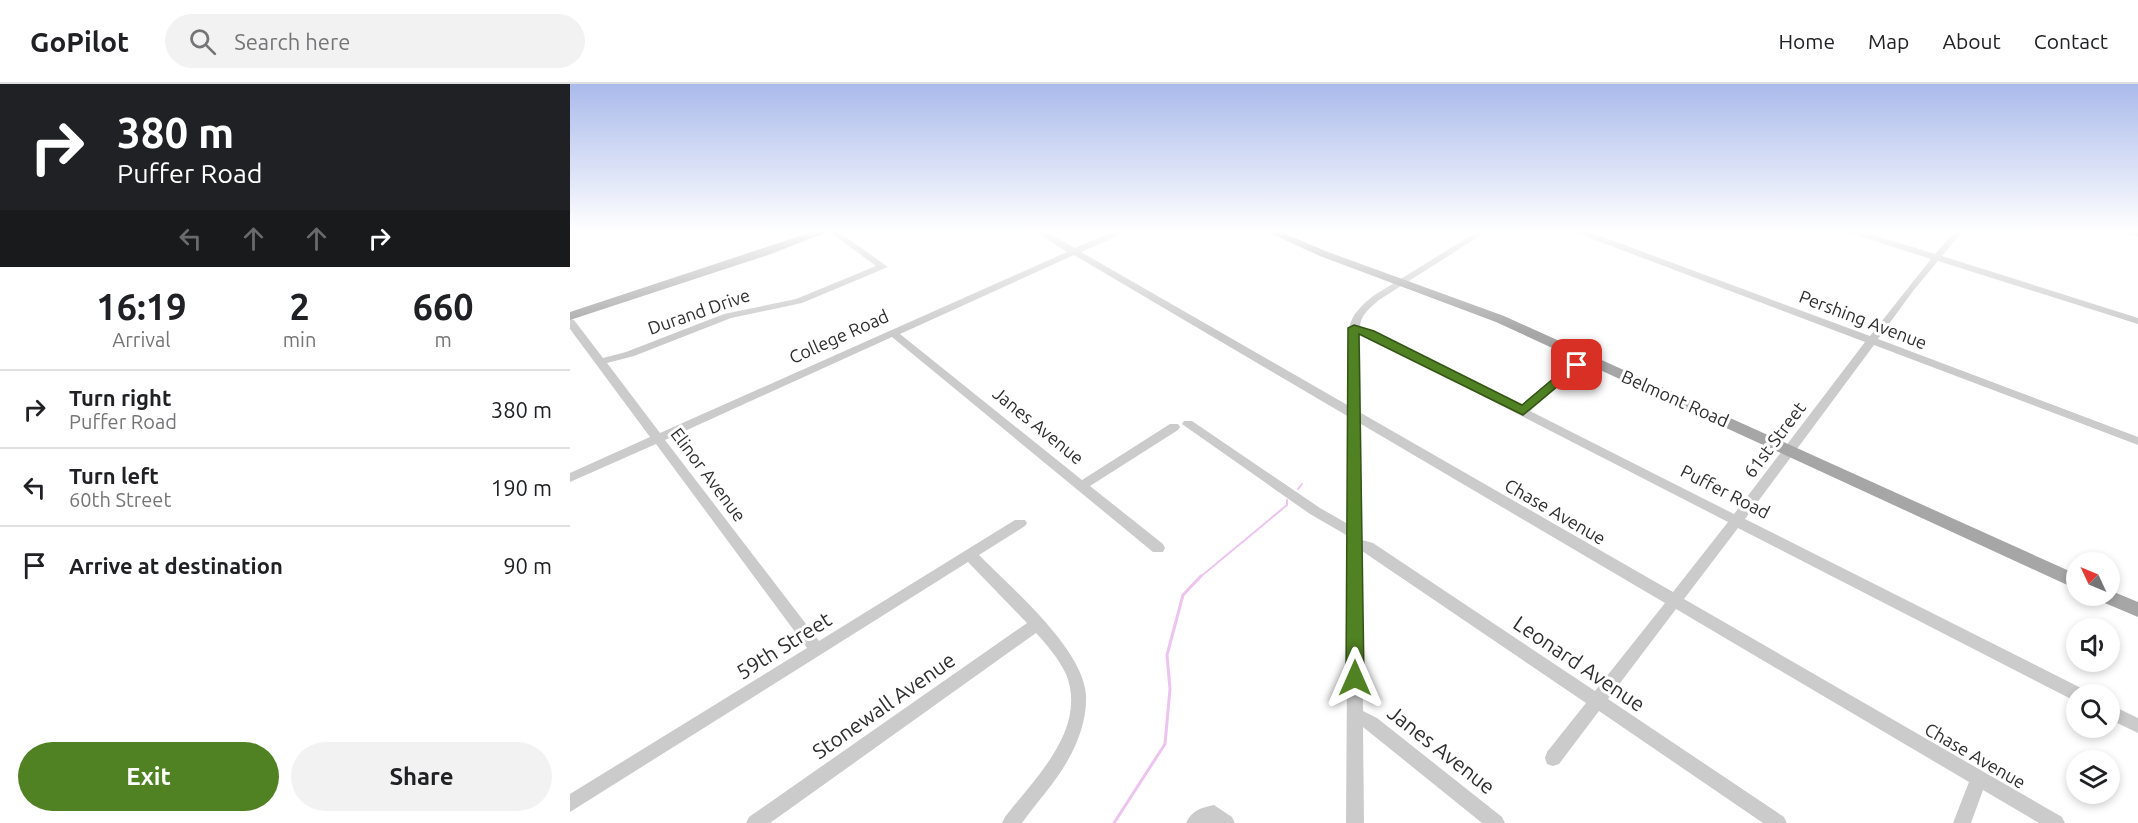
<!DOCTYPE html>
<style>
body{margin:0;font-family:Ubuntu,sans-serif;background:#f2f2f2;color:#202124;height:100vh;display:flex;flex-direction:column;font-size:22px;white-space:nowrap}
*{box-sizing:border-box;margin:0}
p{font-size:20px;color:#757577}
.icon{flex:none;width:33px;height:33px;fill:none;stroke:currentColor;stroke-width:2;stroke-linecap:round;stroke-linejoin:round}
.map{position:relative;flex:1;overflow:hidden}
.details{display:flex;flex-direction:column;background:#fff;width:570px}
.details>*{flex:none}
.banner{background:#202124;color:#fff;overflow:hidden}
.needle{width:39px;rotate:314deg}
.tools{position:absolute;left:1496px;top:468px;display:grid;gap:12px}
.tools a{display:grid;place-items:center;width:54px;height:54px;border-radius:50%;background:#fff;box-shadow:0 3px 9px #0003;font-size:30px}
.pin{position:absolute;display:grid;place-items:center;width:51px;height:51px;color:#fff;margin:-26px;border-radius:12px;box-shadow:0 3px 9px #0006}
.me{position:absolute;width:66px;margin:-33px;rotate:0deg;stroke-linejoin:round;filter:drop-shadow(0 0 4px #0008)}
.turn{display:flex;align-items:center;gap:21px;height:126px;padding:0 18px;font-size:27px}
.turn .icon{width:78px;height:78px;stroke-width:2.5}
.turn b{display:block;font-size:42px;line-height:51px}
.lanes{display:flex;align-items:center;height:57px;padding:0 18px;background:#0003;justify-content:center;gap:30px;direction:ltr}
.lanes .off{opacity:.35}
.eta{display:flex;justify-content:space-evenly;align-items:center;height:102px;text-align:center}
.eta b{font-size:36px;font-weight:700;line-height:42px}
.action{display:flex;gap:12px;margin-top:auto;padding:12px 18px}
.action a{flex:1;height:69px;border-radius:36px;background:#508122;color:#fff;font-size:24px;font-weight:700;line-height:69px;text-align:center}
.action a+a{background:#f2f2f2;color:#202124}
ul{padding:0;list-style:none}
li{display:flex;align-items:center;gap:18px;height:78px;padding:0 18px;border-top:2px solid #e0e0e0}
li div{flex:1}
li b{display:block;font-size:22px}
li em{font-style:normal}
header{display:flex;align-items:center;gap:36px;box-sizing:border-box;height:84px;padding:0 30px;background:#fff;border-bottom:2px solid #e0e0e0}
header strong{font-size:28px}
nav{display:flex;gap:33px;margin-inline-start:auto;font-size:21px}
.search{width:420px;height:54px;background:#f2f2f2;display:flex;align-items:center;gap:15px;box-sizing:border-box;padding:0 21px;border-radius:33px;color:#757577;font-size:22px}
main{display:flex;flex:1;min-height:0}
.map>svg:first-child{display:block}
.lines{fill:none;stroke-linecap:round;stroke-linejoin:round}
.stream-far1{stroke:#edc4ef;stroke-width:2}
.stream{stroke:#edc4ef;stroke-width:3}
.minor{fill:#cbcbcb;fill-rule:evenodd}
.major{fill:#a6a6a6;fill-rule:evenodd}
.route{fill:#508122;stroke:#345416;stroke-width:1.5}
.labels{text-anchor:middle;stroke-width:6;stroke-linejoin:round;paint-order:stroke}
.street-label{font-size:18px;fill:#2e2e2e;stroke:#fff}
.near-street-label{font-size:21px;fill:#2e2e2e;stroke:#fff}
</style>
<header>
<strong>GoPilot</strong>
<div class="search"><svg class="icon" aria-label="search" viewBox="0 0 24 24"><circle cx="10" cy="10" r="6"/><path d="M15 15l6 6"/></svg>Search here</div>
<nav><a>Home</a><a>Map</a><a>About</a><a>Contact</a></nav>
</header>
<main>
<section class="details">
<div class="banner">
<div class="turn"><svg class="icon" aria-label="right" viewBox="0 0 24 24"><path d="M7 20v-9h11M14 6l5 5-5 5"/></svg><div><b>380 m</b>Puffer Road</div></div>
<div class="lanes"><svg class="icon off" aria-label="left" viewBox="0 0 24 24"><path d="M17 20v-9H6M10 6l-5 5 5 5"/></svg><svg class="icon off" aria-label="ahead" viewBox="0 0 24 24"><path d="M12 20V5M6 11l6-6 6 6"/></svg><svg class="icon off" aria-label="ahead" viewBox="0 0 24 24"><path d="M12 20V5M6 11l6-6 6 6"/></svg><svg class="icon" aria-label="right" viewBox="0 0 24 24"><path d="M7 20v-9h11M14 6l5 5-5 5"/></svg></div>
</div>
<div class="eta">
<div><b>16:19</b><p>Arrival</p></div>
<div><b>2</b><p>min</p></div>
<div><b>660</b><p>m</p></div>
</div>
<ul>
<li><svg class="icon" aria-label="right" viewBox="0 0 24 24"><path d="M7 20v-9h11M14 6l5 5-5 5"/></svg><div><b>Turn right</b><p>Puffer Road</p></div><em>380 m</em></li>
<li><svg class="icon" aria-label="left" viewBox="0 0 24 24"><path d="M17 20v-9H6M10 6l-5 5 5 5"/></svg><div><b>Turn left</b><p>60th Street</p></div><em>190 m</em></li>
<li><svg class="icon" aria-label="arrive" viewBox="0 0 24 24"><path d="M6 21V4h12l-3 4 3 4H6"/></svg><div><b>Arrive at destination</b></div><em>90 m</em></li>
</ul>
<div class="action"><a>Exit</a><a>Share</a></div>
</section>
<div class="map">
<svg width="1568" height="739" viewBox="0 0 1568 739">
<rect width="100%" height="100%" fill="#fff"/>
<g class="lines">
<path class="stream-far1" d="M728,405L732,400
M629,494L717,421V416"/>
<path class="stream" d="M544,739L595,660L600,605L597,571L613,511L631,492"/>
<path class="minor" d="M257,146H266L318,183L232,219L161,234L64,272L37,279L90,349L497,168L463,146H473L505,164L547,146H557L556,148L511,168L779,322V244C782,230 792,221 803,212L910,146H919L809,216C801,223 790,231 790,243L951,322L1011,272H1019L1020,274L1019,276L960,327L1164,430L1295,258L1004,148L1003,146H1014L1300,252L1361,175L1276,148L1275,146H1287L1365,170L1386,146H1394L1372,172L1568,234V240L1368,177L1343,207L1308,255L1568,353V361L1304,261L1175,435L1513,605L1515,610H1506V617L1501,615L1168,444L1114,515L1492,733L1495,739H1469L1413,706L1401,739H1383L1399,698L1106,525L1038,615L1214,733L1217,739H1193L1029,627L989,680L983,682L977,680L975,674L977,668L1016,619L792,467L793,627L807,634L932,733L935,739H912L793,643L794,739H776L778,452L740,430L612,340L614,337H622L750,424L778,440L779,333L504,171L330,250L512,396L600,340H608L610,343L608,346L520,402L593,460L595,464L593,468H583L322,253L95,356L249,557L445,436H455L457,439L455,442L409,471C441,504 513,564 516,611C517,634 509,656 498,676C485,699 467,718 452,739H432L435,733C465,694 518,645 496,590C489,575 477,561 466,549L200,739H176L179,733L457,539L398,478L0,728V710L237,564L86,360L0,398V389L80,353L0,245V235L4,236L33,274L56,268L154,230L226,215L306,182ZM790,250L796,252L1158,438L1103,508L791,329ZM791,340L1095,519L1025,607L803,459L792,456Z
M1549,146L1568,147V153L1550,148Z
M1539,620L1568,634V649L1539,635Z
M644,721L662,733L665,739H616C622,726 631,724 644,721Z"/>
<path class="major" d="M248,146H262L201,170L0,236V228Z
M693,146H706L758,168L934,232L1506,490V505L926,238L750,172Z
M1539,506L1568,518V533L1530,517L1527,512H1539Z"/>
</g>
<linearGradient id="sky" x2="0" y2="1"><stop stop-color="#aabaeb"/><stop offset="0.59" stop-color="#fff"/><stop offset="1" stop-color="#fff" stop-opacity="0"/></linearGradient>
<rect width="1568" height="249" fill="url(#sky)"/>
<path class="route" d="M784,241L804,247L952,321L1003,278L1013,281L953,331L789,250L794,594L791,600L785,602L779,600L776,594L778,244Z"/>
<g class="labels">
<g class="street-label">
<text transform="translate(129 228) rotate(-19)" y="6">Durand Drive</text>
<text transform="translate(1293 236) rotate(21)" y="6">Pershing Avenue</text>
<text transform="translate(269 253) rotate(-24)" y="6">College Road</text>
<text transform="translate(1105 315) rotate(24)" y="6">Belmont Road</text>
<text transform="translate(468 342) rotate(39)" y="6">Janes Avenue</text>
<text transform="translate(1205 356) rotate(-53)" y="6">61st Street</text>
<text transform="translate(138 391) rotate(53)" y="6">Elinor Avenue</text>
<text transform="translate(1155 408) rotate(27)" y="6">Puffer Road</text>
<text transform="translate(985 428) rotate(30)" y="6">Chase Avenue</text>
<text transform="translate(1405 672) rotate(30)" y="6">Chase Avenue</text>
</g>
<g class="near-street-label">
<text transform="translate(214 562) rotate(-32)" y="7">59th Street</text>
<text transform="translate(1009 580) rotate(34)" y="7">Leonard Avenue</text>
<text transform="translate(314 622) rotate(-35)" y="7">Stonewall Avenue</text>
<text transform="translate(871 666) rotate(38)" y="7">Janes Avenue</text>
</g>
</g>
</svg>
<div class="tools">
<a><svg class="needle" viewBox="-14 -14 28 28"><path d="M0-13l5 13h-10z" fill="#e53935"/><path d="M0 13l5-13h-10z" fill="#757577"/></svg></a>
<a><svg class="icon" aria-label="sound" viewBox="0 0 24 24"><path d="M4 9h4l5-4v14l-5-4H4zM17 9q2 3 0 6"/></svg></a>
<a><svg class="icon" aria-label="search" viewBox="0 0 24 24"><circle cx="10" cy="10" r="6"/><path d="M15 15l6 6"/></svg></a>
<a><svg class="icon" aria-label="layers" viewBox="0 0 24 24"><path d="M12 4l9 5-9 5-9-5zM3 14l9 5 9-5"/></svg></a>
</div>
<div class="pin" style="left:1007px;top:281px;background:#d93025"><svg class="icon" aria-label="arrive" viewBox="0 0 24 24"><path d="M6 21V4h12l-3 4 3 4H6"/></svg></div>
<svg class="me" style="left:785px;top:594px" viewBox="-20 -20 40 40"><path d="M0-17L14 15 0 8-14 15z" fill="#508122" stroke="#fff" stroke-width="4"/></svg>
</div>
</main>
